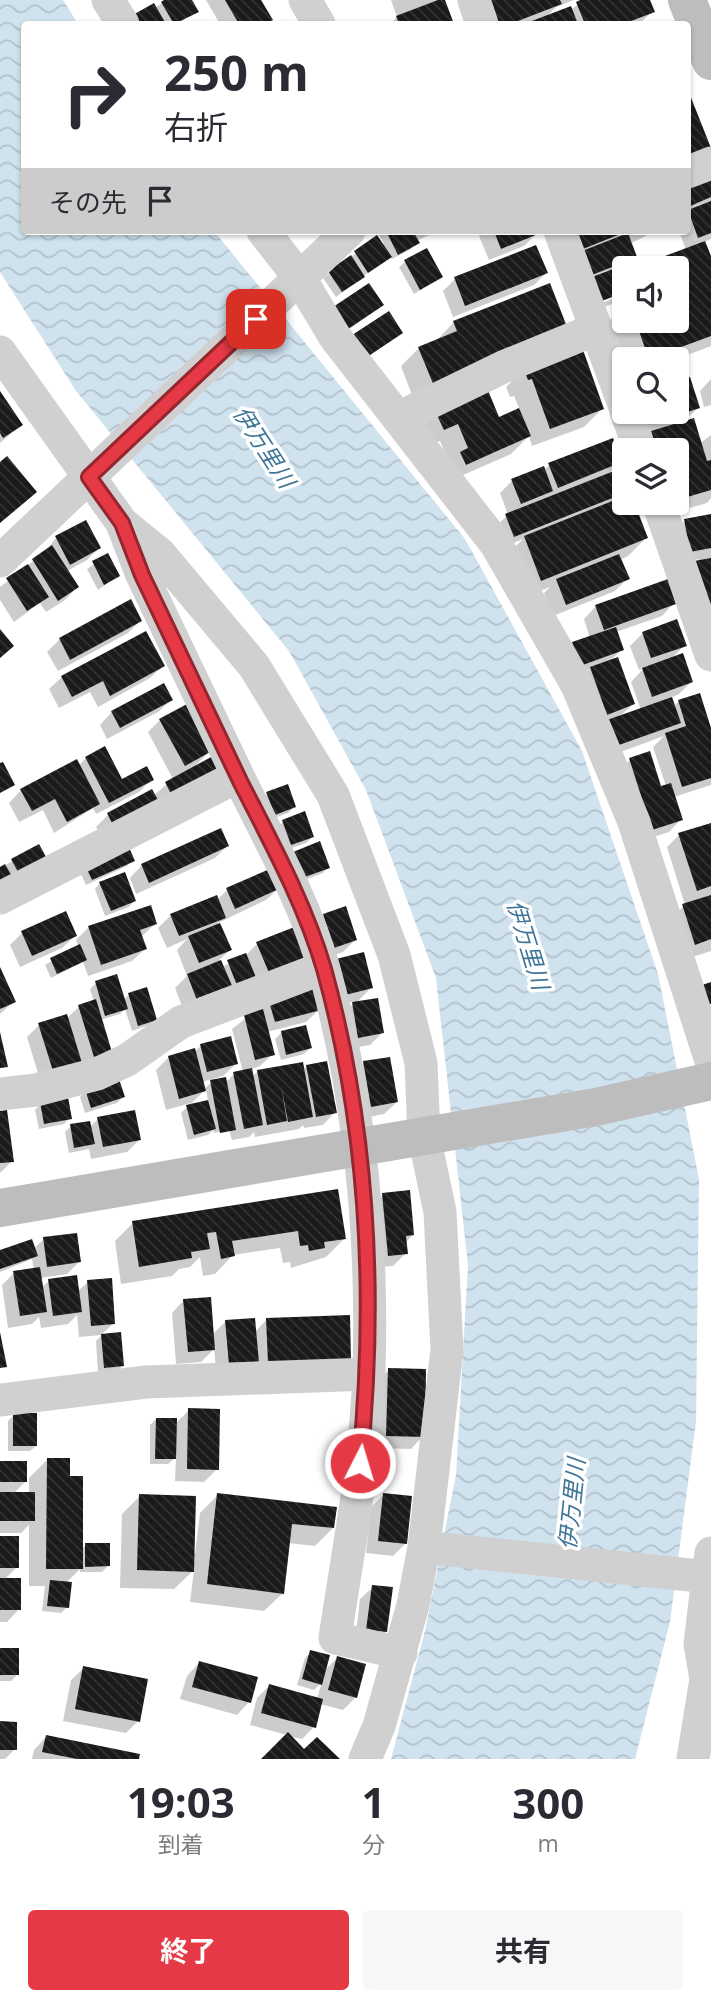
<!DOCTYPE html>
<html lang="ja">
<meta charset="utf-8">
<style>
body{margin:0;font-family:"Open Sans","Noto Sans JP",sans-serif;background:#f7f7f7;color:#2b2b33;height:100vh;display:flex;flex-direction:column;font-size:26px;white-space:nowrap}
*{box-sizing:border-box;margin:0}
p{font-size:23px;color:#7c7c81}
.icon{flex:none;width:38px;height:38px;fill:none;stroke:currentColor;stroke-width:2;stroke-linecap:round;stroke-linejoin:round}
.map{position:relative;height:1759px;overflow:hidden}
.side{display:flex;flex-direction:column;background:#fff;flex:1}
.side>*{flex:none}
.banner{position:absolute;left:21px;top:21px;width:670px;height:214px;border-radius:7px;box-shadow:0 2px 5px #0004;background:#fff;color:#2b2b33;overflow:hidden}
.tools{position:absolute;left:612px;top:256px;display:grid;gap:14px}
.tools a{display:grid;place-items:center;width:77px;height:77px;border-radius:7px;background:#fff;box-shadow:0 2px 5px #0004;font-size:35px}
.pin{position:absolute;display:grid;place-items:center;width:60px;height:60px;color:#fff;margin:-30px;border-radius:14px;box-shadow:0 4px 10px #0006}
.me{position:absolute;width:77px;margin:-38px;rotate:5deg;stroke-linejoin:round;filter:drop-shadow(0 0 5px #0008)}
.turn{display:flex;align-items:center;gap:24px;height:147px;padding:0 28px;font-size:32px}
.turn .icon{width:91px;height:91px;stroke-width:2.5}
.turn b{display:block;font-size:49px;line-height:60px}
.then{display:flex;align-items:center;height:66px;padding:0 28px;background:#0003;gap:14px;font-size:26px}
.eta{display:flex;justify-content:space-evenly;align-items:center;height:119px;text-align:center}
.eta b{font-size:42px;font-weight:700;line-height:49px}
.button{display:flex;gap:14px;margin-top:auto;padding:14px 28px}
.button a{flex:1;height:80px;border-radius:7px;background:#e63946;color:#fff;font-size:28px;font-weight:700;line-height:80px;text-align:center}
.button a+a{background:#f7f7f7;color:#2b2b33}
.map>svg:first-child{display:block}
.water{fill:url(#water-waves)}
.shadow{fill:#0003;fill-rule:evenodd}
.building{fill:url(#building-back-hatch)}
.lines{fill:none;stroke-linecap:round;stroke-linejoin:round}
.street{stroke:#d0d0d0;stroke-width:33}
.secondary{stroke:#bdbdbd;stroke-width:38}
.route-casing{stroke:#96252e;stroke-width:18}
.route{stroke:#e63946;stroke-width:12}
.labels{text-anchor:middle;stroke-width:7;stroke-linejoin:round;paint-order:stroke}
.water-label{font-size:23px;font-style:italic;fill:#3f7597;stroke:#fff}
</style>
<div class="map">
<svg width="711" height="1759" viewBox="0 0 711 1759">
<defs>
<pattern id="water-waves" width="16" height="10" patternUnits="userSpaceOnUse" patternTransform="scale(1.75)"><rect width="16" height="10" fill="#cfe2ee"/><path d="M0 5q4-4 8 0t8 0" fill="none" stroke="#b2c2cd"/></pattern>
<pattern id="building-back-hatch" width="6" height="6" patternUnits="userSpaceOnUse" patternTransform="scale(1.75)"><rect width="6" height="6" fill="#1a1a1a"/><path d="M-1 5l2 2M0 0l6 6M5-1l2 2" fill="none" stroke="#333"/></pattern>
</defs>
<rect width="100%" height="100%" fill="#fff"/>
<path class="water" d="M0,0H63L78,24H24V231H214L465,539L582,751L658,974L699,1179L696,1421L670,1622L635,1759H391L425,1631L456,1475L468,1265L436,978L366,790L289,651L76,391L0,272Z"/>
<path class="shadow" d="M168,0H190L196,11L178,24H127Z
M206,0H259L271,20L266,24H220Z
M391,0H438L435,3L443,0L452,24H390L397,17Z
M484,0H574L556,7L545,18L570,10L585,0H648L653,11L639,24H479Z
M711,176V239L704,242L711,261V346L677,359H625L610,320L625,306V320H677V268H651L658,261L686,250L679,231H688V185Z
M382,231H439L416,241L411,249L392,259L390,256L336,297L323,278L376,238L382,245L384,244L379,235Z
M485,231H535L536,234L524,246L489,260L479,236Z
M574,231H655L630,244L635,257L593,303L594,306L625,294V299L589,313Z
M405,262L441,277L414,294L399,267Z
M546,273L534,285L453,317L443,291L455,279Z
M382,305L332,342L319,323Z
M454,322L549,350L415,403L401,366L419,348L436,341Z
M401,332L351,370L338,351Z
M524,369L602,409L584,427L532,446L529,436L511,454L447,482L450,465L440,441L425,447L418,430L436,412L498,419L520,410L514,396L510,397L506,387Z
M711,379V405L704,407L700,391Z
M0,394L21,425L0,443Z
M698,408L682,423L700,443L711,435V498L707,503L654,518L649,502H677V450H635L654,430L634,437L626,411Z
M620,462L607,475L618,471L625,490L615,502H625L646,538L628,556L620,560L627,579L615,591L553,616L544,593L550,587L523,598L507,555L523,539L501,548L494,528L508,515L500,493L512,481L544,471L549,465Z
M711,516V629L683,575L699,559L678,563L672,533L685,521Z
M56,538L99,548L87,560L67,571L77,587L65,600L46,612L40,603L14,622L0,600V587L45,552Z
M107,555L118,576L98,590L87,569Z
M674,603L662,616L616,632L622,649L610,661L633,704L619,717L641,710L631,682L645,667L639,670L630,646L643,633L685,645L670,660L691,682L679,694L670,698L673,707L678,702L699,695L711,734V785L674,797L681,819L669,832L640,841L617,772L630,760L660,788L666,786L653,747L664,736L604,758L578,681L590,669L567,677L560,656L573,644L590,638L584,619L596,606Z
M140,621L128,633L58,671L47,652L60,639Z
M163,666L150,678L98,707L90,692L59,708L49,689L62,677Z
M171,700L158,712L107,739L100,725L112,712Z
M160,720L210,751L193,768L221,776L104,842L96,827L108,815L154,795L173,779L148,732Z
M86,758L122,782L152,779L139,792L96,814L93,808L54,833L43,810L19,822L9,803L21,790L78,766Z
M267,794L294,807L288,813L269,820L261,800Z
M283,822L312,837L306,843L286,850L277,827Z
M711,825V951L677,962L665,924L685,905L667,847L679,835Z
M227,846L215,858L136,894L130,878L142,865Z
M288,859L328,867L323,873L296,883Z
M133,860L127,866L86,885L80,872Z
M12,861L49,866L0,889V869Z
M271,870L279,888L266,900L218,923L230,950L219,960L222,967L247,954L257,944L308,958L185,1014L175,988L187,976L177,950L187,939L167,948L158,928L171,915L217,900L227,890Z
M100,883L134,901L129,907L105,916L95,889Z
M150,907L155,924L141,937L145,949L132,961L88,976L83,962L51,978L45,965L78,946L76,940L88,928Z
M324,915L355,940L343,952L322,959L311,928Z
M22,933L75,936L62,948L20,967L10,945Z
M0,971L14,1001L0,1014Z
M321,974L371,988L355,1004L382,1033L370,1045L346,1049L340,1016L356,1001L329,1007Z
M96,983L123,1000L129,995L155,1019L149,1025L132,1031L125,1009L120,1014L100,1020L110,1051L41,1083L27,1037L39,1025L66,1019L79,1007L94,1002L90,989Z
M269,1000L319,1010L306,1022L267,1032L273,1054L260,1066L251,1069L252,1077L258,1071L303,1070L307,1066L335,1112L323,1125L304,1128L303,1125L299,1129L255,1137L254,1132L249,1137L232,1140L230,1133L215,1138L230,1133V1129L214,1133L213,1130L208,1135L188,1140L181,1113L191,1103L166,1110L156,1070L169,1057L194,1052L201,1046L236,1064L223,1076L202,1082L204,1089L214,1080L225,1083L234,1074L243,1072L232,1029ZM206,1089L208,1101L188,1107Z
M281,1033L310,1048L304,1054L281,1060L275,1039Z
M363,1063L397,1102L384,1114L359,1119L351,1075Z
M86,1091L123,1097L117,1103L85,1113L80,1097Z
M41,1104L70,1118L64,1124L39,1129L35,1110Z
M0,1112L12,1161L0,1173Z
M98,1119L139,1140L127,1152L91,1159L89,1149L69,1153L65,1132L71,1126L90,1127Z
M337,1191L344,1239L326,1257L291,1268L290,1262L283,1263L280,1248L233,1255L215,1274L203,1276L200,1257L190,1267L179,1269L172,1276L121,1284L115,1241L133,1223Z
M383,1195L413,1235L405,1243L406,1253L393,1266L376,1267L371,1207Z
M44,1239L79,1262L67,1274L40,1278L41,1288L49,1281L77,1292L88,1282L114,1323L101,1335L120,1334L122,1366L117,1372L98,1373L96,1341L102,1335L79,1337L77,1315L68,1324L41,1328L39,1317L32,1324L8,1328L2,1285L14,1273L34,1270L32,1259L0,1272V1252L33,1249Z
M184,1300L212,1335L225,1322L255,1332L267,1319L350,1360L217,1377L214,1349L201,1362L176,1364L172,1313Z
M389,1370L423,1436L411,1449L374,1448L376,1382Z
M189,1410L217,1469L204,1482L175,1481L176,1457L168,1464H150V1425L156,1419L175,1424Z
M14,1415L36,1446L30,1451H8V1421Z
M47,1460L68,1478L81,1550L86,1545L108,1566L102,1572H80V1569L66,1583L67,1607L61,1613L42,1611L45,1586H29V1525L21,1533H0V1463L26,1481L14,1493L29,1494V1478Z
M384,1494L405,1544L393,1556L366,1553L371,1507Z
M218,1495L333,1528L315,1546L288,1543L283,1593L264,1611L190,1602L194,1570L174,1589L120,1588L122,1514L140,1496L195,1554L200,1513Z
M0,1537L17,1567L4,1580L19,1609L7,1622H0Z
M373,1587L386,1632L373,1644L355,1642L360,1599Z
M0,1650L17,1675L11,1681H0Z
M311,1652L323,1672L337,1658L356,1697L343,1710L320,1704L314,1727L302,1739L289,1736L304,1751L337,1759H263L287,1735L250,1725L257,1698L269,1686L317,1699L322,1682L314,1690L297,1685L305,1658Z
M199,1663L249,1702L237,1715L180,1699L187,1676Z
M84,1668L138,1721L126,1733L63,1721L71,1680Z
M0,1723L15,1749L5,1759H0Z
M46,1737L137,1759H32L34,1750Z"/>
<path class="building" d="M164,0H192L199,12L174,24L161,2Z
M225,0H261L273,20L265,24H239Z
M438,0H445L454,24H399L396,16Z
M486,0H560L562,4L510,24H496Z
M580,0H650L655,12L623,24H585L576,2Z
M154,3L166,24H135L131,16Z
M571,6L578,24H524Z
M688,90L711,148L688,158Z
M711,174V197L688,207V183Z
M711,201V233L698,238L688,210Z
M386,231H413L420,243L398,255Z
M494,231H537L538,234L501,249Z
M576,231H628L583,249Z
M628,233L637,257L592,275L582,251Z
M377,235L392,257L368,273L354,251Z
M705,241L711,256V336L649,359L635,320H677V268H661L657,259Z
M536,245L548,273L465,306L454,277Z
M427,248L443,277L420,290L404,260Z
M351,255L365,277L342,292L328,271Z
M640,259L643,268H625V292L602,301L592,277Z
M369,283L384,305L345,331L330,309Z
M550,283L569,332L434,386L418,347L457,331L453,321Z
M389,311L403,333L364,359L349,337Z
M582,347L604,409L550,429L532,379L528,380L523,367Z
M690,377L700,408L646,425L642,411H677V381Z
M487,388L499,417L519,408L531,436L466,465L460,452L468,448L458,424L444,430L435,411Z
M0,391L23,425L3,438L0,433Z
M694,418L707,461L711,460V490L677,500V450H657L651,431Z
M613,438L622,462L558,488L548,463Z
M7,456L37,492L0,523V462Z
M544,466L553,491L521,504L511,479Z
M619,469L625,493L514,537L505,514Z
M625,496V502H634L648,538L541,581L524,536Z
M711,514V548L690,552L684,519Z
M86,520L101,548L70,565L55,536Z
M52,545L79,587L58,601L32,559Z
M108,553L120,576L104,585L92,561Z
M619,554L630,579L566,605L556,579Z
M711,558V610L694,561Z
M28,564L49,597L27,611L6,578Z
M668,579L676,604L604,630L595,605Z
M131,599L142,621L70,660L59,638Z
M677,619L687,646L651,658L642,632Z
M616,627L624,650L580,666L572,642Z
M0,629L14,646L0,658Z
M146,631L165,666L110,696L103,681L72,697L61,676Z
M683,653L693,682L652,697L642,668Z
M618,657L635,704L607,715L590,667Z
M164,683L173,700L120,728L111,711Z
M700,693L711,728V778L682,787L665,733L686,726L678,700Z
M672,697L681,723L616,746L607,720Z
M187,704L212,751L185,766L159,719Z
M105,746L122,779L147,766L154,780L109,803L85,757Z
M650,751L661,786L671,783L683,820L652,830L629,758Z
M213,756L224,776L175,802L165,782Z
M77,759L100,804L67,822L55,799L32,811L20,789Z
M3,762L15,785L0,793V763Z
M288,784L296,807L275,815L266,792Z
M152,789L162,807L116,831L107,813Z
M305,811L314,837L291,845L282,820Z
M711,823V886L697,891L678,833Z
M221,828L229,846L149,883L141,864Z
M320,841L330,868L302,878L293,852Z
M39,844L51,866L23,881L11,859Z
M128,845L135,861L92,880L85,865Z
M5,864L14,880L0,887V867Z
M272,868L281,888L235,909L226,888Z
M125,872L136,901L111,911L99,882Z
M217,895L226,918L179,936L170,914Z
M711,895V939L695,945L682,904Z
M151,905L157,924L140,930L147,949L101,965L88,926Z
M346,906L357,940L334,948L323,914Z
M66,911L77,936L32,956L21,931Z
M220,923L232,950L199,963L188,936Z
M297,926L310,958L270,975L256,942Z
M80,944L87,960L57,974L50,958Z
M364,952L373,988L341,996L332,960Z
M246,953L257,980L238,988L227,960Z
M221,960L233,988L198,1003L187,974Z
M0,967L16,1002L0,1009Z
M117,974L128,1009L105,1016L95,981Z
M711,982V1004L706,1006L699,986Z
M314,986L321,1010L275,1022L268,998Z
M147,987L157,1020L138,1026L128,993Z
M378,998L384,1033L358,1038L352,1002Z
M96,999L112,1052L94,1057L78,1005Z
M263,1009L275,1055L255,1060L244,1015Z
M67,1014L82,1063L53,1071L38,1023Z
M306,1025L312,1048L286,1055L281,1031Z
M0,1032L8,1067L0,1068Z
M231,1036L238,1064L207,1072L200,1044Z
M195,1048L206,1091L179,1099L168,1056Z
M390,1057L398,1102L371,1107L363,1061Z
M327,1061L337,1113L316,1117L306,1065Z
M303,1062L313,1117L288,1122L281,1085L287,1121L267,1125L257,1070Z
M252,1068L263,1125L244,1129L233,1072Z
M226,1077L236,1130L220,1133L210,1080Z
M119,1079L125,1097L91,1108L85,1089Z
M68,1097L72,1119L44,1124L40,1102Z
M208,1100L216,1129L194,1135L186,1105Z
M7,1110L14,1162L0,1163V1111Z
M135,1110L141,1140L103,1147L97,1117Z
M90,1121L95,1144L74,1148L70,1124Z
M338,1189L346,1239L324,1242L325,1248L309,1251L308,1245L300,1246L298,1231L232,1241L235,1256L221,1259L216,1232L207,1233L210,1249L191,1252L192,1258L139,1267L132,1221Z
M410,1190L414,1235L406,1236L408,1254L388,1256L382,1193Z
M77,1233L81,1262L47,1267L43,1237Z
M32,1239L38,1256L0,1269V1250Z
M40,1267L47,1312L20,1316L13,1271Z
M77,1275L82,1312L53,1316L48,1279Z
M112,1278L115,1324L91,1326L87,1280Z
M211,1297L215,1350L188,1352L183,1299Z
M350,1315L351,1361L268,1363L266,1318Z
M255,1318L259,1363L229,1365L225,1320Z
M0,1332L7,1367L0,1368Z
M121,1332L124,1366L104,1368L101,1334Z
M388,1368L426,1369L425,1437L386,1436Z
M188,1408L220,1409L219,1470L187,1469Z
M13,1413H37V1446H13Z
M156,1418H177L176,1459H155Z
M47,1458H70V1476H83V1569H46Z
M0,1461H27V1482H0Z
M0,1492H35V1521H0Z
M217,1493L337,1507L334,1528L292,1524L284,1594L207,1584Z
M383,1493L412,1496L407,1544L378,1541Z
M139,1494L196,1496L194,1572L137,1570Z
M0,1536H19V1568H0Z
M85,1543H110V1566L85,1567Z
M0,1578H21V1610H0Z
M50,1580L72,1582L69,1608L47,1606Z
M372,1585L393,1587L387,1632L366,1630Z
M0,1648H19V1675H0Z
M310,1650L330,1655L322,1685L302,1679Z
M337,1656L366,1664L357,1698L328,1690Z
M199,1661L258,1677L251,1703L192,1687Z
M83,1666L148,1679L140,1722L75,1709Z
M269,1684L323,1699L316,1728L261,1713Z
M0,1721L17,1722V1750H0Z
M288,1732L304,1749L317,1737L340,1759H261Z
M46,1735L140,1754L139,1759H77L42,1752Z"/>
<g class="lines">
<path class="street" d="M108,0L123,24
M305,0L319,24
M474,0L482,24
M688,172L711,163
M263,231L299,277L335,337L496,544L577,685L634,822L711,1061
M560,231L625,407
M0,352L122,523L160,554L254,666L333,795L394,955L421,1063L424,1136L440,1212L447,1350L424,1547L413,1605L379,1726L365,1759
M626,411L640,450
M400,417L503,367L596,329
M658,502L711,655
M123,526L142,575C174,642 206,709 238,776C269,839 305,902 324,969C360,1099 373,1238 369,1372C366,1461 348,1550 335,1638L401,1653
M0,561L349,231
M0,898L238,776
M0,1094L36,1090L97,1074L127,1060L181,1022L323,968
M0,1400L146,1382L369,1374
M424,1547L709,1577
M693,1759L706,1679L700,1644L711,1553"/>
<path class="secondary" d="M687,0L711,61
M0,1208L596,1107L711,1081"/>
</g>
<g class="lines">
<g class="route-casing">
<path id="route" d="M256,319L89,477L122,523L142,575C175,643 207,712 240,781C271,842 305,904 324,969C369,1131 376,1298 360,1463"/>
</g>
<use href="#route" class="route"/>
</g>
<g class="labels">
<g class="water-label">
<text transform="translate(264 447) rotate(57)" y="8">伊万里川</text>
<text transform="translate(528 945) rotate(73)" y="8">伊万里川</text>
<text transform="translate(572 1504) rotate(-84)" y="8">伊万里川</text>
</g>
</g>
</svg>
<div class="tools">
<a><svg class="icon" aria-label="sound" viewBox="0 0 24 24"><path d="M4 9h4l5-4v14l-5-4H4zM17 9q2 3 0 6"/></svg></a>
<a><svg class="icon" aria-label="search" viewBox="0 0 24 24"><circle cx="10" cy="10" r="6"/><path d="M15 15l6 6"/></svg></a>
<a><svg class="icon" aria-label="layers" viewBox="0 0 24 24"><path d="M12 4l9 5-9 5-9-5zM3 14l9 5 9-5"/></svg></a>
</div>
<div class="pin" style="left:256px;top:319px;background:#d93025"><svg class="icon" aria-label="arrive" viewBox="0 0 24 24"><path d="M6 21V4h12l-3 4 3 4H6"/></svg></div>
<svg class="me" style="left:360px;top:1463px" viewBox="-20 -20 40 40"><circle r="17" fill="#e63946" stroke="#fff" stroke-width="3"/><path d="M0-11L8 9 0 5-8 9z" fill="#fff"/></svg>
<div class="banner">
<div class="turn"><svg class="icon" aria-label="right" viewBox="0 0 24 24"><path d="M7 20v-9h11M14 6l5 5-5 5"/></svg><div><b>250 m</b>右折</div></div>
<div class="then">その先<svg class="icon" aria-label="arrive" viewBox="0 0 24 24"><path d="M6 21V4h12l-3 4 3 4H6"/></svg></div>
</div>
</div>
<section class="side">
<div class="eta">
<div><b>19:03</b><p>到着</p></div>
<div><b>1</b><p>分</p></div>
<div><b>300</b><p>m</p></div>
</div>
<div class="button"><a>終了</a><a>共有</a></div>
</section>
